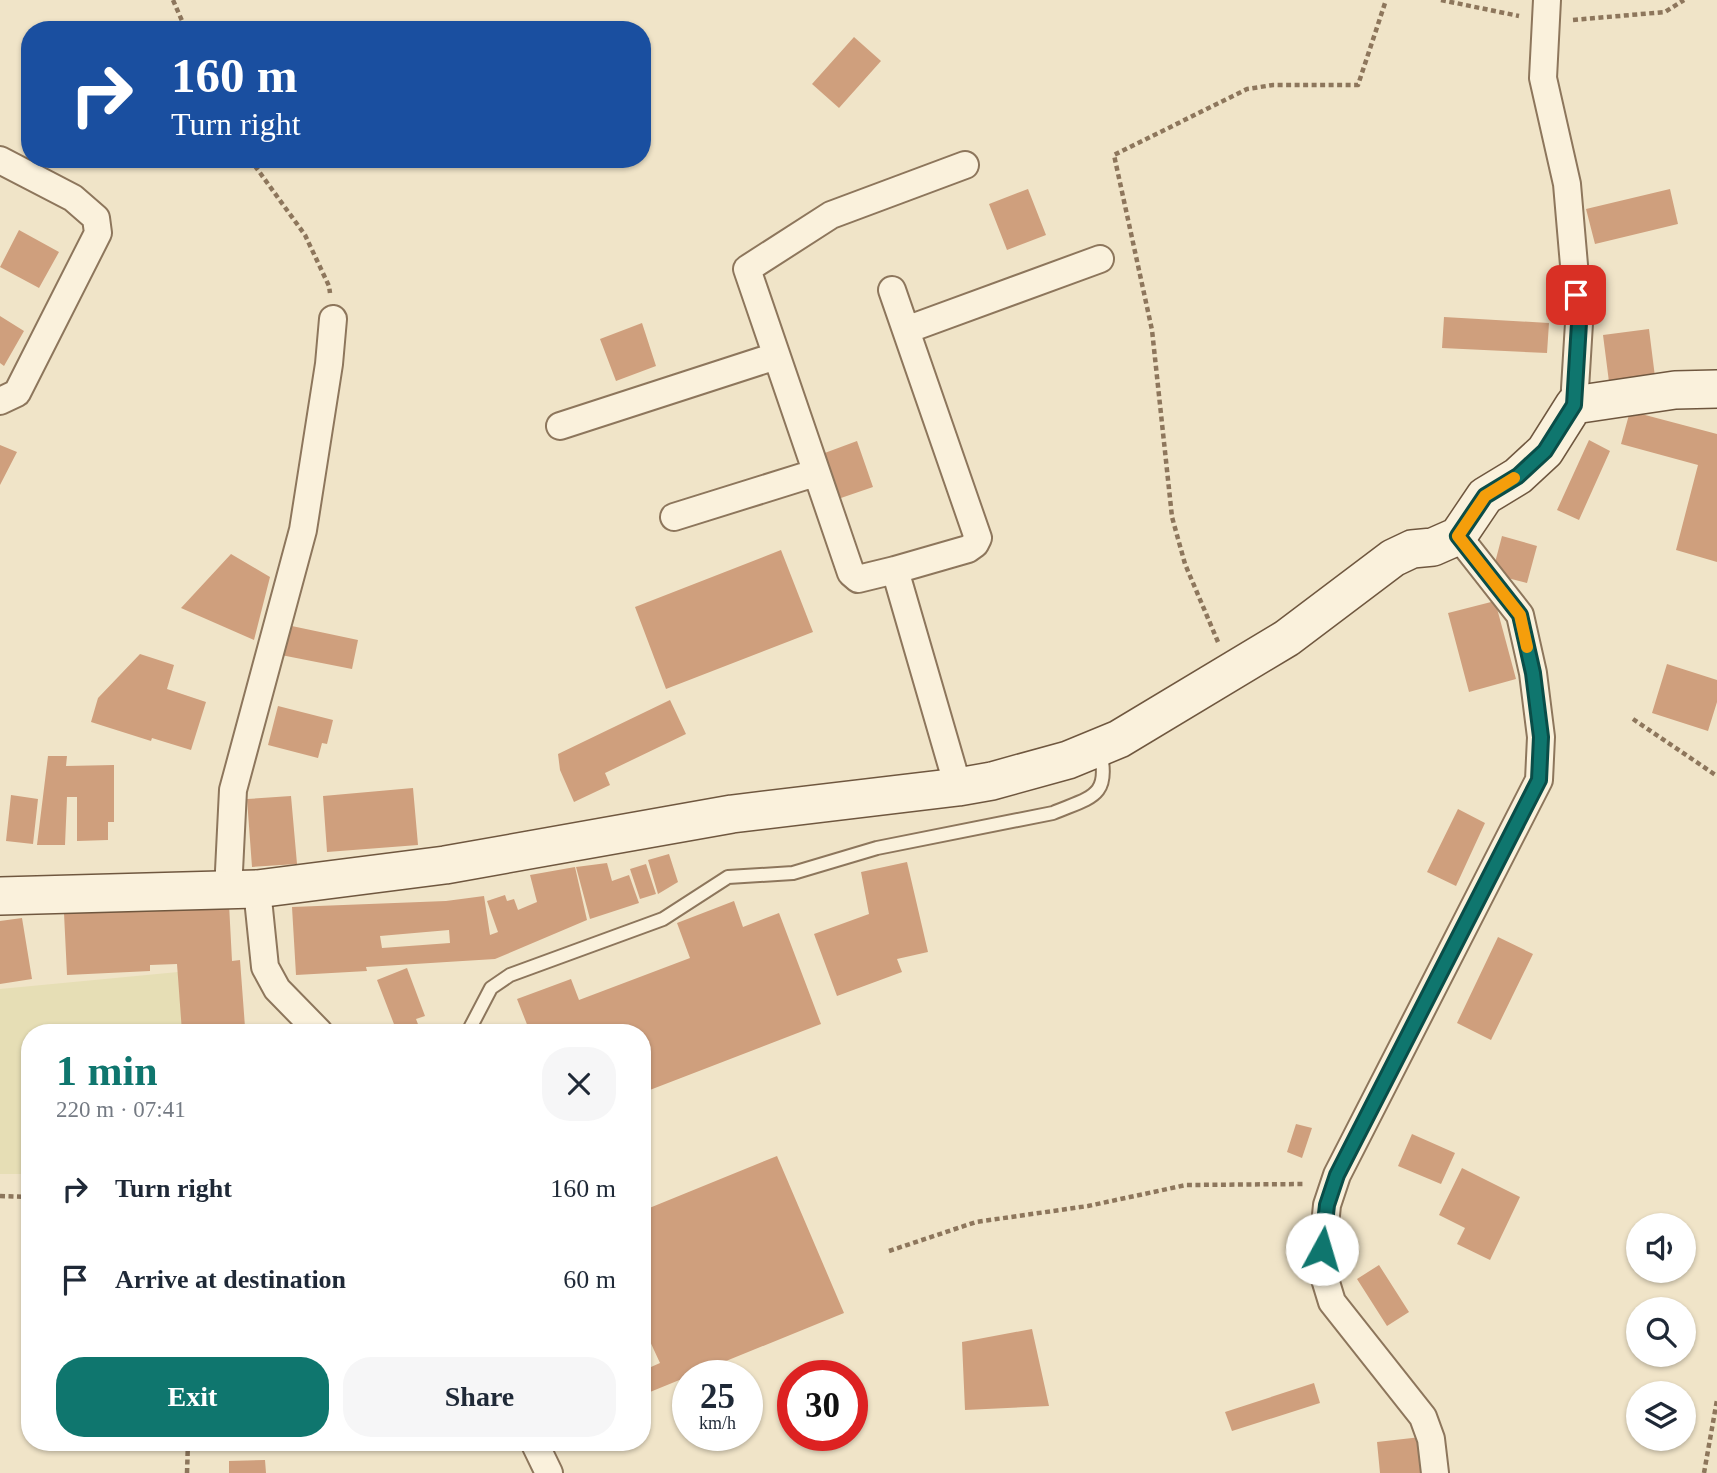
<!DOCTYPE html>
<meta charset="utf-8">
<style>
body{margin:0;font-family:Georgia,serif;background:#f6f6f7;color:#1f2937;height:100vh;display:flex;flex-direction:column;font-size:26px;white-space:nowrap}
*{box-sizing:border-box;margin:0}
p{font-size:23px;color:#747a83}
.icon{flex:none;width:38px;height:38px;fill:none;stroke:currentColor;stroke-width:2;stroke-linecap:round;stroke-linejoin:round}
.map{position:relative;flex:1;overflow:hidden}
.sheet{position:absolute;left:21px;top:1024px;width:630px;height:427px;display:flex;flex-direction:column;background:#fff;border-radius:28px;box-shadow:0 2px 5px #0004}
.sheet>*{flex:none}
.guide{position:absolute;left:21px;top:21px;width:630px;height:147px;border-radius:28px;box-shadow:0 2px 5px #0004;background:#1a4fa0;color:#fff;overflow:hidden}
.buttons{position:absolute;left:1626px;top:1213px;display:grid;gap:14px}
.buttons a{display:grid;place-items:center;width:70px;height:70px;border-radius:50%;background:#fff;box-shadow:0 2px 5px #0004;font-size:35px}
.speed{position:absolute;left:672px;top:1360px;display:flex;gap:14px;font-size:35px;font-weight:700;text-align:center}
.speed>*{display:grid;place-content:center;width:91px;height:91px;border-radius:50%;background:#fff;box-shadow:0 2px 5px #0004;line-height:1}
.speed small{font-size:18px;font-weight:400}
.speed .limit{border:10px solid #d22;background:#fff;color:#111}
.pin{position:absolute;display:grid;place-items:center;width:60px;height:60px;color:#fff;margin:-30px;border-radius:14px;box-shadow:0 4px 10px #0006}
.me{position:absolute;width:77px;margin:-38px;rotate:6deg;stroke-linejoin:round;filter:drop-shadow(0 0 5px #0008)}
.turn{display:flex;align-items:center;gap:24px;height:147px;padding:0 35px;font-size:32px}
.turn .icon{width:91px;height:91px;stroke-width:2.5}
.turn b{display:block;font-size:49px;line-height:60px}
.round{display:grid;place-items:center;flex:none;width:74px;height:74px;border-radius:28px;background:#f6f6f7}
.summary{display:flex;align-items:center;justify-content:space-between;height:119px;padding:0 35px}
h1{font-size:42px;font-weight:800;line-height:52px;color:#0f766e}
.primary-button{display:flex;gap:14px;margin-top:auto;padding:14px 35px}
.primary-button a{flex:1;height:80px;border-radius:28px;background:#0f766e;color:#fff;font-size:28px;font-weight:800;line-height:80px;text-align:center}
.primary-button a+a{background:#f6f6f7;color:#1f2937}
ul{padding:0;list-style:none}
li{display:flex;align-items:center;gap:21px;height:91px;padding:0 35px}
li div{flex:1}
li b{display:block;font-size:26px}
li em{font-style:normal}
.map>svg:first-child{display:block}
.farmland{fill:#e6deb5}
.building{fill:#cf9f7d;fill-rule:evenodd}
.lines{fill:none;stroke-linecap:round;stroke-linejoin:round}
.service-casing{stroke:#8d765c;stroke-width:16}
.minor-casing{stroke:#8d765c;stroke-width:30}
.secondary-casing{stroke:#6f573f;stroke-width:40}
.path{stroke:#8d765c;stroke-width:4.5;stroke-dasharray:5 3.5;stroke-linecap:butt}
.service{stroke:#faf1dc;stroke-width:12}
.minor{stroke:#faf1dc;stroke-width:26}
.secondary{stroke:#faf1dc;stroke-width:37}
.route-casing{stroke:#0a4d48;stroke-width:18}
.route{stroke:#0f766e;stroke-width:12}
.slow{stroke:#f59e0b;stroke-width:12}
</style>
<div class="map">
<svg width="1717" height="1473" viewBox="0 0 1717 1473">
<rect width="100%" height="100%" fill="#f0e4c8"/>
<path class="farmland" d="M178,972L183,1032L245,1027V1032H30V1174H0V989Z"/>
<path class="building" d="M854,37L881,61L839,108L812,84Z
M1028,189L1046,235L1007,250L989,204Z
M1670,189L1678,224L1595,244L1586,209Z
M19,230L59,252L39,288L0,267Z
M0,316L24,331L4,366L0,363Z
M1444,317L1549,323L1547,353L1442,348Z
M642,323L656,366L616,381L600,339Z
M1649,329L1655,377L1609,382L1603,335Z
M1630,411L1717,434V562L1676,550L1698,465L1621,444Z
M1589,440L1610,451L1579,520L1557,510Z
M857,441L873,487L838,499L822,454Z
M0,445L17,452L0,485Z
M1502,536L1537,546L1527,583L1492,574Z
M781,550L813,632L666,689L635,607Z
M231,554L270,577L254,640L181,608Z
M1495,601L1516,679L1469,692L1448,613Z
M287,625L358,640L352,669L281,655Z
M140,654L174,665L167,689L206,702L191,750L152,738L151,741L91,722L98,698Z
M1667,664L1717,680V702L1708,731L1652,713Z
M670,700L686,734L605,773L610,785L574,802L560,770L558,754Z
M278,706L333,720L327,744L322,743L318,758L268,745Z
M48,756H67L66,766L114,765V822H108V840L77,841V797H67L65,845H37Z
M413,788L418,845L327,852L323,796Z
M11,795L38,799L33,844L6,841Z
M291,796L297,864L252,867L247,799Z
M1458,809L1485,823L1456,886L1427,872Z
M669,854L678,882L658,894L648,860Z
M907,862L928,952L897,959L902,972L837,996L814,934L869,914L861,872Z
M607,863L612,881L629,875L639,903L590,919L576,867Z
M646,864L656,894L640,899L630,869Z
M575,867L587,920L495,959L366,967L367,971L296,975L292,907L446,901L484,896L490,935L498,932L487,901L505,895L507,901L514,899L518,910L537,902L530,875ZM449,930L450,943L382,948L380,936Z
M734,901L743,927L779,913L821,1024L642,1093V1032H530L517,999L571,979L579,1000L690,958L677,923Z
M229,904L232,961L240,960L245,1027L182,1032L177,964L150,965V971L67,975L64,913Z
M22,918L32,979L0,984V921Z
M1498,937L1533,954L1491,1040L1457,1023Z
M407,968L425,1016L416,1019L421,1032H397L377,980Z
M1296,1124L1312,1128L1302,1158L1287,1152Z
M1412,1134L1455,1153L1441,1184L1398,1166Z
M777,1156L844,1313L650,1392L642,1371L660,1363L642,1324V1211Z
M1462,1168L1520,1197L1490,1260L1457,1244L1465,1228L1439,1215Z
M1379,1265L1409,1312L1387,1326L1357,1279Z
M1032,1329L1049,1406L965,1410L962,1342Z
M1314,1383L1320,1403L1232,1431L1225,1412Z
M1421,1437L1425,1473H1380L1377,1442Z
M265,1460L266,1473H229V1461Z"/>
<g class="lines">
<g class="service-casing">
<path id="service" d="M468,1032L491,988L510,975L663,919L728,877L793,873L877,848L1053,813C1091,797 1111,797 1100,751"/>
</g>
<g class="minor-casing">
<path id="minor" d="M1547,0L1543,78L1567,184L1579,323L1574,405
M0,160L73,198L96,218L98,233L17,393L0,401
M892,290L978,538L975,544L968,549L895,570L958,787
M906,330L1100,259
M560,426L776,356
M674,517L815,473
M895,570L858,579L851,573L747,269L831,215L965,165
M257,889L265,967L277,989L319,1032
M228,891L233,790L303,530L329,364L333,319
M534,1442L549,1473
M1435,1473L1431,1439L1423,1417L1332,1302L1321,1266L1327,1205L1337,1175L1539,780L1541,737L1533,673L1520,615L1458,536"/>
</g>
<g class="secondary-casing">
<path id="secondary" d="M0,896L257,889L445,865L732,814L958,787L992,781L1068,760L1119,739L1287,638L1393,558L1412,549L1433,547L1458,536L1485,496L1518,476L1545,451L1574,405L1675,390L1717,389"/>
</g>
<path class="path" d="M173,0L186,30
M1441,0L1519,16
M1573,20L1665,12L1684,0
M250,159L305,235L329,286L330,293
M1218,642L1185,564L1172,517L1152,330L1114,155L1247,89L1273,85H1358L1386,0
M1633,719L1717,776
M0,1196L30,1197
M889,1251L976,1222L1088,1206L1186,1185L1304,1184
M187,1473L188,1442
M1704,1473L1717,1400"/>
<use href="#service" class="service"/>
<use href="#minor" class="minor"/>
<use href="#secondary" class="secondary"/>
</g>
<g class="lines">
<g class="route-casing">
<path id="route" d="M1322,1249L1327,1205L1337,1175L1539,780L1541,737L1533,673L1520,615L1458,536L1485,496L1518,476L1545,451L1574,405L1579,323L1576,295"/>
</g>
<use href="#route" class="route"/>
<path class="slow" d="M1514,478L1485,496L1458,536L1520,615L1527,647"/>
</g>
</svg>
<div class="buttons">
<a><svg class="icon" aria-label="sound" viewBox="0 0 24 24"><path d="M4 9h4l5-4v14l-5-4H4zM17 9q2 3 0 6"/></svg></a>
<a><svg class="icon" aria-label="search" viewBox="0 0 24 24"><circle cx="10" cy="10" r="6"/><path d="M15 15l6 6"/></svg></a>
<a><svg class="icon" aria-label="layers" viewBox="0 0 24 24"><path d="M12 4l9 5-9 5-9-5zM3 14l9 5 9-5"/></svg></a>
</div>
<div class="speed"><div>25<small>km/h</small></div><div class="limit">30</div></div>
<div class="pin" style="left:1576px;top:295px;background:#d93025"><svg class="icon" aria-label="arrive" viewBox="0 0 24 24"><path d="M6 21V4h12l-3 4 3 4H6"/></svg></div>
<svg class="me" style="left:1322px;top:1249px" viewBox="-20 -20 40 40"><circle r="19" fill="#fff"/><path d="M0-13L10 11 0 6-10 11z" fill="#0f766e"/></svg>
<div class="guide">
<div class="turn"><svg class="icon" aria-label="right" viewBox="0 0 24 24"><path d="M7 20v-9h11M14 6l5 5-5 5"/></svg><div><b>160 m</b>Turn right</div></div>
</div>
<section class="sheet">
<div class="summary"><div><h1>1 min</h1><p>220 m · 07:41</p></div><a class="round"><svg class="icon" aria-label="close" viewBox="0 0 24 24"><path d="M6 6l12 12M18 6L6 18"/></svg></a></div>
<ul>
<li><svg class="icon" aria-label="right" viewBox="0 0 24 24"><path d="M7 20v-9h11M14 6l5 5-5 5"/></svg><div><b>Turn right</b></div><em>160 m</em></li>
<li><svg class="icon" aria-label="arrive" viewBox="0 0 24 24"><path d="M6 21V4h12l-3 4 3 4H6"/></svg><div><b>Arrive at destination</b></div><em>60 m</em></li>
</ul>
<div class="primary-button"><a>Exit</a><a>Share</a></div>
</section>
</div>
